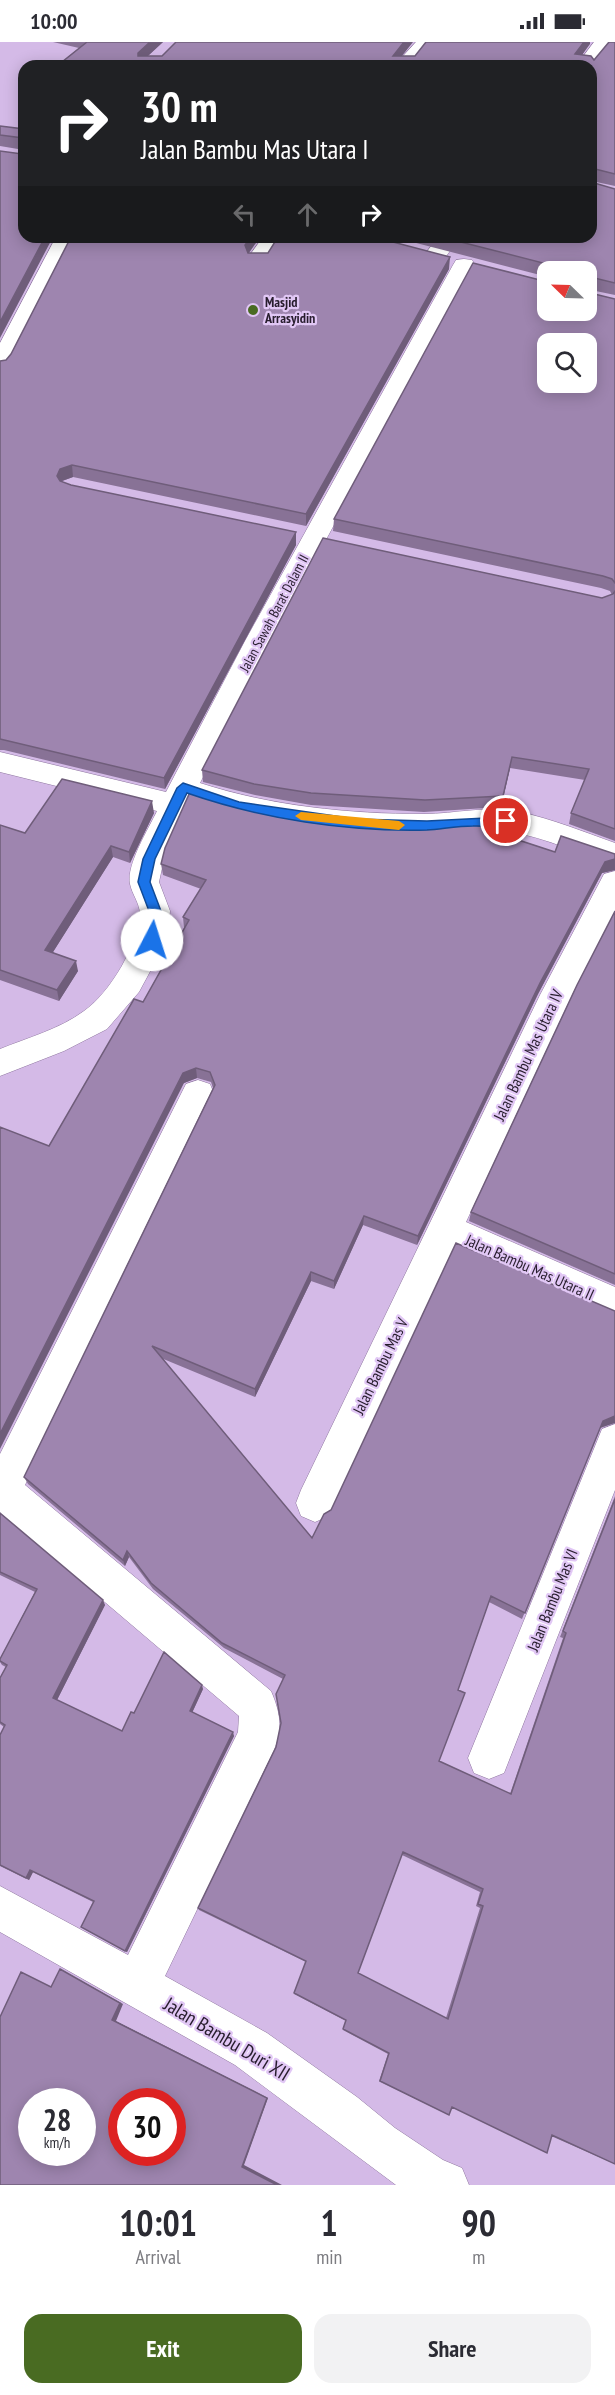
<!DOCTYPE html>
<style>
body{margin:0;font-family:"PT Sans Narrow",sans-serif;background:#f2f2f3;color:#2b2b33;height:100vh;display:flex;flex-direction:column;font-size:22px;white-space:nowrap}
*{box-sizing:border-box;margin:0}
p{font-size:20px;color:#7c7c81}
.icon{flex:none;width:33px;height:33px;fill:none;stroke:currentColor;stroke-width:2;stroke-linecap:round;stroke-linejoin:round}
.map{position:relative;height:2143px;overflow:hidden}
.side{display:flex;flex-direction:column;background:#fff;flex:1}
.side>*{flex:none}
.hud{position:absolute;left:18px;top:18px;width:579px;height:183px;border-radius:18px;box-shadow:0 3px 15px #0003;background:#202124;color:#fff;overflow:hidden}
.needle{width:39px;rotate:293deg}
.tools{position:absolute;left:537px;top:219px;display:grid;gap:12px}
.tools a{display:grid;place-items:center;width:60px;height:60px;border-radius:12px;background:#fff;box-shadow:0 3px 15px #0003;font-size:30px}
.speed{position:absolute;left:18px;top:2046px;display:flex;gap:12px;font-size:30px;font-weight:700;text-align:center}
.speed>*{display:grid;place-content:center;width:78px;height:78px;border-radius:50%;background:#fff;box-shadow:0 3px 15px #0003;line-height:1}
.speed small{font-size:15px;font-weight:400}
.speed .limit{border:9px solid #d22;background:#fff;color:#111}
.pin{position:absolute;display:grid;place-items:center;width:51px;height:51px;color:#fff;margin:-26px;border:3px solid #fff;border-radius:50%;box-shadow:0 2px 6px #0007}
.me{position:absolute;width:66px;margin:-33px;rotate:5deg;stroke-linejoin:round;filter:drop-shadow(0 0 4px #0008)}
.turn{display:flex;align-items:center;gap:21px;height:126px;padding:0 24px;font-size:27px}
.turn .icon{width:78px;height:78px;stroke-width:2.5}
.turn b{display:block;font-size:42px;line-height:51px}
.lanes{display:flex;align-items:center;height:57px;padding:0 24px;background:#0003;justify-content:center;gap:30px;direction:ltr}
.lanes .off{opacity:.35}
.eta{display:flex;justify-content:space-evenly;align-items:center;height:102px;text-align:center}
.eta b{font-size:36px;font-weight:800;line-height:42px}
.button{display:flex;gap:12px;margin-top:auto;padding:12px 24px}
.button a{flex:1;height:69px;border-radius:18px;background:#496b22;color:#fff;font-size:24px;font-weight:800;line-height:69px;text-align:center}
.button a+a{background:#f2f2f3;color:#2b2b33}
.status{display:flex;justify-content:space-between;align-items:center;height:42px;padding:0 30px;background:#fff;direction:ltr}
.status svg{height:16px;fill:currentColor}
.map>svg:first-child{display:block}
.lines{fill:none;stroke-linecap:round;stroke-linejoin:round}
.street-casing{stroke:#8e769f;stroke-width:1}
.street{fill:#fff;fill-rule:evenodd}
.wall{fill:#887296;fill-rule:evenodd}
.shaded-wall{fill:#6f5d7a}
.building{fill:#9e85af;stroke:#6f5d7a;stroke-width:1.5;fill-rule:evenodd}
.route{fill:#1a73e8;stroke:#114b97;stroke-width:1.5}
.slow{fill:#f59e0b}
.poi-dot{fill:#496b22;stroke:#e1c7f5;stroke-width:2}
.labels{text-anchor:middle;stroke-width:4.5;stroke-linejoin:round;paint-order:stroke}
.far-poi-label{font-size:14px;font-weight:bold;fill:#271d2d;stroke:#e1c7f5;text-anchor:start}
.far-street-label{font-size:14px;fill:#271d2d;stroke:#e1c7f5}
.street-label{font-size:16px;fill:#271d2d;stroke:#e1c7f5}
.near-street-label{font-size:20px;fill:#271d2d;stroke:#e1c7f5}
</style>
<div class="status"><b>10:00</b><svg viewBox="0 0 49 12"><path d="M0 12V9h3v3zM5 12V6h3v6zM10 12V3h3v9zM15 12V0h3v12zM26 1h20v11H26zM47 4h2v5h-2z"/></svg></div>
<div class="map">
<svg width="615" height="2143" viewBox="0 0 615 2143">
<rect width="100%" height="100%" fill="#d4bae7"/>
<g class="lines">
<g class="street-casing">
<path id="street" d="M416,0H435L413,24H394Z
M594,0H613L592,28L591,24H576Z
M56,195H78L11,323L8,328L0,330V301Z
M263,195H285L266,222H250L247,217Z
M438,195H460L442,220H426L423,215Z
M464,217L472,218L475,223L271,599L200,741C271,764 349,772 424,772C455,772 489,763 520,770C552,777 584,790 615,801V823C588,815 541,794 515,791C485,788 455,794 424,794C345,793 265,784 190,759L164,817L159,840L170,869L167,898L139,950L107,987L64,1009L0,1034V1007C27,996 60,987 84,969C110,951 138,903 140,872C140,862 132,852 130,842C126,823 149,786 157,769L0,730V710L166,750L245,599L453,223L456,218Z
M615,829V869L572,953L466,1180L615,1245V1278L453,1207L329,1474L315,1480L301,1474L296,1461L301,1448L540,953L604,832Z
M198,1038L210,1042L214,1052L25,1443L271,1649C280,1670 283,1686 274,1708L165,1934L267,1991L357,2055L395,2086L443,2118L462,2126L469,2143H396L235,2023L0,1890V1844L128,1913L238,1690L239,1674L0,1471V1412L186,1042Z
M615,1382V1448L504,1731L489,1737L474,1731L468,1716L602,1387Z"/>
</g>
<use href="#street" class="street"/>
</g>
<path class="wall" d="M53,0H163L148,14H415L426,0H590L582,13L594,18L615,0V144L57,24L79,6Z
M0,84L24,87V195L22,112L24,108L0,104Z
M615,147V253L586,247V230H548V235L393,195H591Z
M71,195H260L249,211L449,227L306,484L73,435L62,439V440L71,443L296,503L165,747L4,708H0V319L6,318L11,312Z
M615,257V799L569,782L571,771L585,738L510,726L501,765L424,770L311,763L255,753L203,740L202,728L602,556L612,553L610,549L601,546L333,489L334,477L548,268Z
M246,766L335,780L494,790L555,810L615,812V828L602,831L538,952L417,1203L363,1183L334,1247L311,1239L255,1355L161,1316L312,1496L324,1472L615,1381L600,1386L522,1577L489,1560L458,1648L439,1719L510,1752L563,1596L560,1595L615,1454V2122L551,2094L451,2065L447,2072L379,2039L388,2012L343,1988L346,1979L294,1952L306,1920L199,1868L198,1866L276,1705L281,1682L283,1637L224,1606L153,1547L129,1515L125,1524L28,1442L24,1435L213,1046L211,1040L197,1036L184,1041L49,1104L143,960L184,886L183,875L201,847L163,833L161,822ZM402,1813L480,1850L476,1864L480,1866L446,1976L358,1931Z
M154,771L130,821L113,815L53,910L78,929L59,959L0,938V783L25,791Z
M615,869V1243L469,1179L471,1170Z
M0,1471L105,1563L57,1658L122,1689L134,1671L203,1647L192,1671L234,1694L127,1910L81,1885L93,1860L33,1830L29,1838L0,1824V1693L4,1685L0,1682V1636L6,1625L2,1623L0,1620V1617L35,1550L0,1533Z"/>
<path class="shaded-wall" d="M150,0H163L139,22L138,11Z
M404,0H413L394,24L393,14Z
M584,0H590V2L574,24L575,12Z
M45,195H53L0,296V280Z
M251,195H260L245,216V203Z
M450,215L449,227L306,484V472Z
M72,423L73,435L62,439L59,446L57,434L60,427Z
M296,490V503L165,747L164,736Z
M512,715L510,726L501,765L503,754Z
M152,759L154,771L130,821L129,810Z
M111,804L113,815L48,918L45,908Z
M615,817V828L602,831L538,952L417,1203L418,1194L540,941L605,820Z
M76,919L78,929L59,959L57,948Z
M196,1026L197,1036L184,1041L0,1407V1392L183,1031Z
M364,1174L363,1183L334,1247V1239Z
M311,1230V1239L255,1355V1347Z
M615,1374V1381L600,1386L603,1379Z
M127,1509L129,1515L125,1524L123,1518Z
M103,1558L105,1563L56,1660L53,1656Z
M202,1643L203,1647L191,1673L190,1669Z
M233,1690L234,1694L127,1910L125,1909Z
M30,1828L33,1830L29,1838L26,1836Z
M60,1927L123,1962L116,1979L268,2056L244,2123L282,2143H277L242,2125L112,1978Z"/>
<path class="building" d="M87,0H150L138,11V14H162L176,0H404L393,14H415L426,0H584L575,12L591,14L594,18L609,0H615V132L591,126V133V24H57Z
M0,84L24,87V100L23,96L0,93Z
M24,107V195H45L0,280V109L22,112Z
M591,140L615,147V241L586,234V230H552L551,223L441,195H591Z
M71,195H251L245,203L248,211H268L278,195H374L450,215L306,472L72,423L60,427L57,434L60,439L71,443L296,490L164,736L0,697V319L6,318L11,312Z
M473,221L548,240V268H586V250L615,257V541L612,537L603,534L334,477ZM548,302H586V340H548Z
M323,496L602,556L613,552L615,549V787L571,771L589,727L512,715L503,754L425,758L311,751L254,742L202,728Z
M62,737L152,759L129,810L111,804L45,908L76,919L57,948L0,928V783L25,791Z
M190,750L246,766L335,780L425,785L496,781L494,790L555,810L561,794L615,812V817L605,820L540,941L418,1194L364,1174L334,1239L311,1230L255,1347L152,1304L312,1496L324,1472L331,1468L456,1201L615,1269V1374L603,1379L525,1571L491,1554L458,1648L465,1651L439,1719L511,1752L566,1591L563,1589L615,1457V2122L552,2093L547,2111L452,2065L449,2073L380,2039L389,2011L343,1987L346,1978L294,1951L306,1919L198,1866L276,1705L281,1681L276,1652L285,1633L222,1601L151,1541L127,1509L123,1518L24,1435L215,1043L210,1030L196,1026L183,1031L0,1392V1085L49,1104L134,957L143,960L189,878L183,875L206,838L161,822L165,806ZM403,1810L483,1847L478,1862L483,1864L448,1977L358,1931Z
M615,869V1232L471,1170L577,943Z
M0,1471L103,1558L53,1656L122,1689L131,1670L134,1671L164,1610L202,1643L190,1669L233,1690L125,1909L81,1885L94,1859L30,1828L26,1836L0,1823V1693L5,1683L0,1680V1636L7,1623L0,1619V1617L37,1547L0,1530Z
M60,1927L120,1961L112,1978L267,2056L242,2125L277,2143H0V1975L21,1930L51,1945ZM32,2060H82V2110H32ZM122,2060H172V2110H122Z"/>
<path class="route" d="M183,741L239,760L356,777L427,779L506,775L512,779C505,788 484,783 473,784C457,784 442,787 427,788C347,790 262,777 187,751L155,817L150,840L161,869L159,898L152,903L146,898L149,869L138,840L143,817L177,746Z"/>
<path class="slow" d="M301,770L399,779L405,783L399,788L301,778L295,774Z"/>
<circle class="poi-dot" cx="253" cy="268" r="6"/>
<g class="labels">
<g class="far-poi-label">
<text x="265" y="265">Masjid<tspan x="265" dy="16">Arrasyidin</tspan></text>
</g>
<g class="far-street-label">
<text transform="translate(274 571) rotate(-62)" y="5">Jalan Sawah Barat Dalam II</text>
</g>
<g class="street-label">
<text transform="translate(528 1013) rotate(-65)" y="6">Jalan Bambu Mas Utara IV</text>
<text transform="translate(530 1225) rotate(24)" y="6">Jalan Bambu Mas Utara II</text>
<text transform="translate(380 1324) rotate(-64)" y="6">Jalan Bambu Mas V</text>
<text transform="translate(552 1558) rotate(-68)" y="6">Jalan Bambu Mas VI</text>
</g>
<g class="near-street-label">
<text transform="translate(227 1997) rotate(31)" y="7">Jalan Bambu Duri XII</text>
</g>
</g>
</svg>
<div class="tools">
<a><svg class="needle" viewBox="-14 -14 28 28"><path d="M0-13l5 13h-10z" fill="#e53935"/><path d="M0 13l5-13h-10z" fill="#7c7c81"/></svg></a>
<a><svg class="icon" aria-label="search" viewBox="0 0 24 24"><circle cx="10" cy="10" r="6"/><path d="M15 15l6 6"/></svg></a>
</div>
<div class="speed"><div>28<small>km/h</small></div><div class="limit">30</div></div>
<div class="pin" style="left:506px;top:779px;background:#d93025"><svg class="icon" aria-label="arrive" viewBox="0 0 24 24"><path d="M6 21V4h12l-3 4 3 4H6"/></svg></div>
<svg class="me" style="left:152px;top:898px" viewBox="-20 -20 40 40"><circle r="19" fill="#fff"/><path d="M0-13L10 11 0 6-10 11z" fill="#1a73e8"/></svg>
<div class="hud">
<div class="turn"><svg class="icon" aria-label="right" viewBox="0 0 24 24"><path d="M7 20v-9h11M14 6l5 5-5 5"/></svg><div><b>30 m</b>Jalan Bambu Mas Utara I</div></div>
<div class="lanes"><svg class="icon off" aria-label="left" viewBox="0 0 24 24"><path d="M17 20v-9H6M10 6l-5 5 5 5"/></svg><svg class="icon off" aria-label="ahead" viewBox="0 0 24 24"><path d="M12 20V5M6 11l6-6 6 6"/></svg><svg class="icon" aria-label="right" viewBox="0 0 24 24"><path d="M7 20v-9h11M14 6l5 5-5 5"/></svg></div>
</div>
</div>
<section class="side">
<div class="eta">
<div><b>10:01</b><p>Arrival</p></div>
<div><b>1</b><p>min</p></div>
<div><b>90</b><p>m</p></div>
</div>
<div class="button"><a>Exit</a><a>Share</a></div>
</section>
